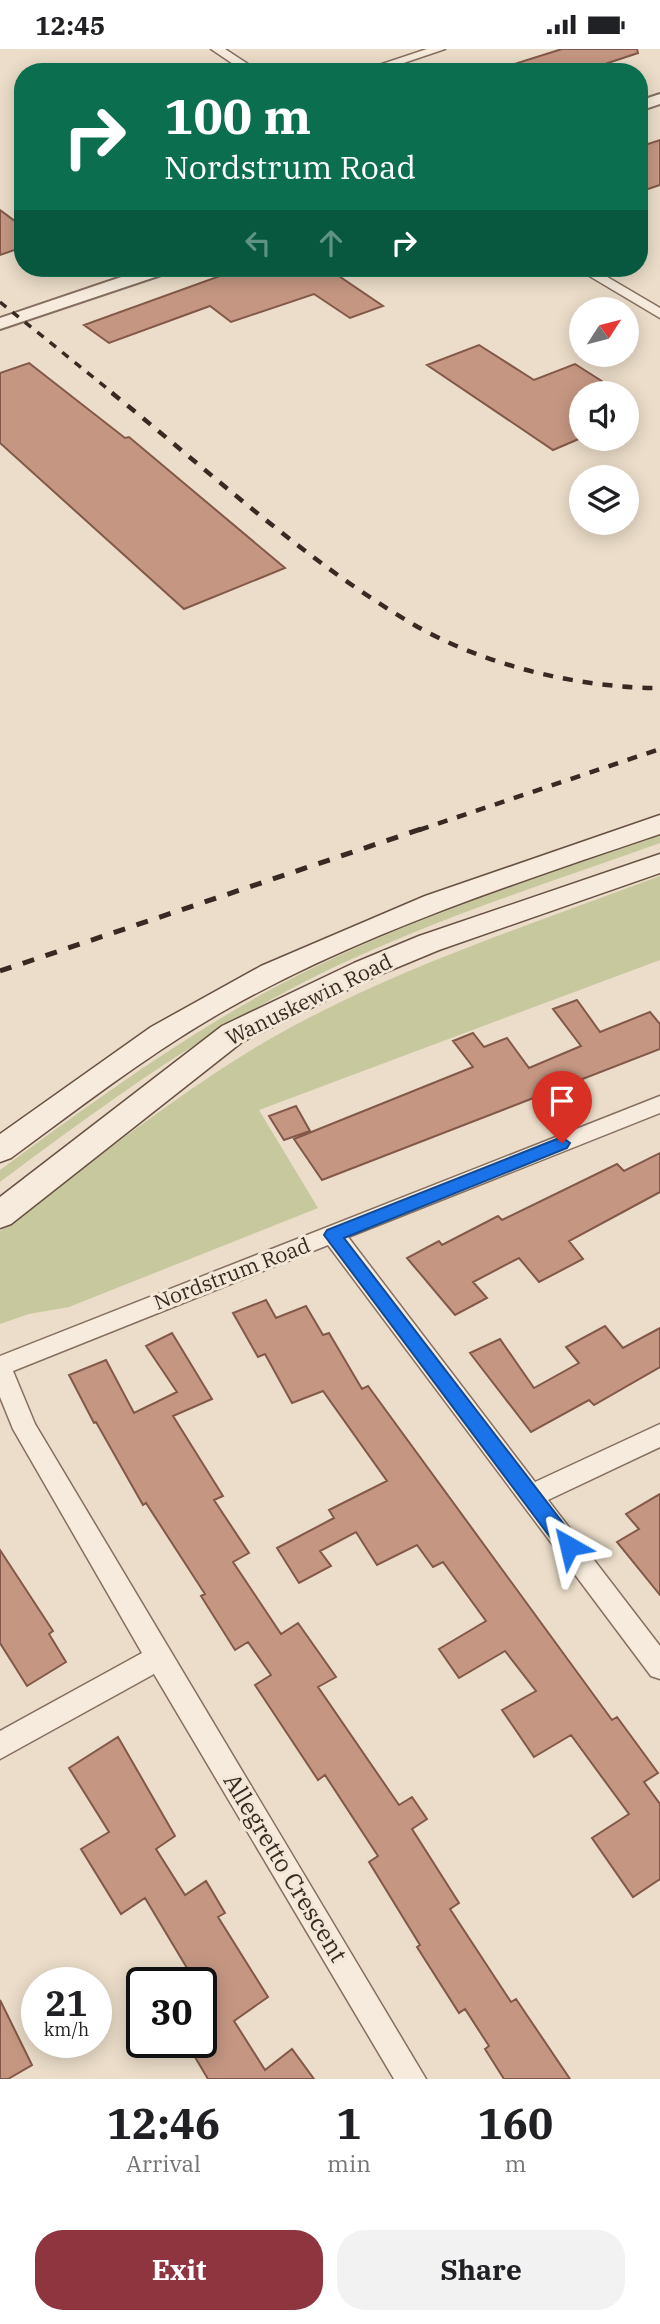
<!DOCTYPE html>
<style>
body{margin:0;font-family:"IBM Plex Serif",serif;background:#f2f2f2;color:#202124;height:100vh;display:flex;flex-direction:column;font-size:26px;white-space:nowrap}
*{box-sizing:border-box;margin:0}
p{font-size:23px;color:#757577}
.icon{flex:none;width:38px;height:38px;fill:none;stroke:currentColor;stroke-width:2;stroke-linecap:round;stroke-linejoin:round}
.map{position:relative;height:2030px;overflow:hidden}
.panel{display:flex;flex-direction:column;background:#fff;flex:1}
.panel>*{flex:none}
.top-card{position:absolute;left:14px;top:14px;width:634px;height:214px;border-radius:28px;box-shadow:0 4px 18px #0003;background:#0b6e4f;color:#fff;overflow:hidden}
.needle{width:46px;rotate:54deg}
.buttons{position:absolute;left:569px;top:248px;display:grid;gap:14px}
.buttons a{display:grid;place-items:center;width:70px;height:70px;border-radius:50%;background:#fff;box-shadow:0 4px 18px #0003;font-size:35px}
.speed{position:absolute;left:21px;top:1918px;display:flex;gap:14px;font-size:35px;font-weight:700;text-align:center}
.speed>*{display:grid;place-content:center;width:91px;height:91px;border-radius:50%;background:#fff;box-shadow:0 4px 18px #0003;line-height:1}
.speed small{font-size:18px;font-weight:400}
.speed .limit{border:4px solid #111;border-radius:10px;background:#fff;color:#111}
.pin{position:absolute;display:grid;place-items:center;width:60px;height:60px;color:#fff;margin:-72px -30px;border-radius:50% 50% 50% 0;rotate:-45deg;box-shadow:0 0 7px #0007}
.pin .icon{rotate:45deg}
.me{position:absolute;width:77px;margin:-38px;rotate:323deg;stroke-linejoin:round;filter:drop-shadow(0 0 5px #0008)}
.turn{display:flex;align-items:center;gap:24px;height:147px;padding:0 35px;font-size:32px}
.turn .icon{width:91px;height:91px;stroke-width:2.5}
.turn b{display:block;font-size:49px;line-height:60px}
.lanes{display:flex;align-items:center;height:66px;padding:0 35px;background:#0003;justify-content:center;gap:35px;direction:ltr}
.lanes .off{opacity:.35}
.eta{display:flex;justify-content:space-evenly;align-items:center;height:119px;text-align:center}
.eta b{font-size:42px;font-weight:700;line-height:49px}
.cta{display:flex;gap:14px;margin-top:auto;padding:14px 35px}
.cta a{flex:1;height:80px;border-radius:28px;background:#8f3540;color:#fff;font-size:28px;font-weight:700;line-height:80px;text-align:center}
.cta a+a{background:#f2f2f2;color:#202124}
.status{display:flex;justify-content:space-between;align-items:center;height:49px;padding:0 35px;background:#fff;direction:ltr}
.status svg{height:19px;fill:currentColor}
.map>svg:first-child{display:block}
.green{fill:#c8c89e}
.building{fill:#c59783;stroke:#835848;stroke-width:2}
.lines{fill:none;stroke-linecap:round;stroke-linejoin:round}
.minor-casing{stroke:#866f60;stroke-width:3}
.tertiary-casing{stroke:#866f60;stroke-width:4}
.secondary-casing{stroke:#685142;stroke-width:3}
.minor{fill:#f6ebdc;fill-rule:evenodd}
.tertiary{fill:#f6ebdc;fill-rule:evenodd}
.secondary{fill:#f6ebdc;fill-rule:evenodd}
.rail-far2{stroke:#382a22;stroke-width:3.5;stroke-dasharray:8 8;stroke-linecap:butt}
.rail-far1{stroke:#382a22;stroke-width:4.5;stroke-dasharray:10 10;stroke-linecap:butt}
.rail{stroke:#382a22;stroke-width:5;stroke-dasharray:12 12;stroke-linecap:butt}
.route{fill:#1a73e8;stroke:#114b97;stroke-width:2}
.labels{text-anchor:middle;stroke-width:6;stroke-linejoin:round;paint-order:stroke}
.street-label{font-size:21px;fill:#382a22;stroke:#f3e8d8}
.near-street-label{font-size:24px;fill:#382a22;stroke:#f3e8d8}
</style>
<div class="status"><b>12:45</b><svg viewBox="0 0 49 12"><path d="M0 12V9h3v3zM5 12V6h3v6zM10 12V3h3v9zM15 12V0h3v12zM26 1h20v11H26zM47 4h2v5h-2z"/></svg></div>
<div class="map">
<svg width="660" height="2030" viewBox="0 0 660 2030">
<rect width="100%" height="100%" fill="#ebddc9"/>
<path class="green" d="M660,786V794C542,836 422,874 310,930C199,986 99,1059 0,1133V1121C90,1055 180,989 279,936C400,872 532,831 660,786Z
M660,827V911L259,1061L318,1159L69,1258L29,1265L0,1275V1182C88,1117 174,1046 268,991C392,920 527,877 660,827Z"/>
<path class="building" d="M562,0H637L638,4L581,23H505V18Z
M660,91V136L639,143V98Z
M0,161L23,178V198L0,206Z
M242,219H327L383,257L350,269L314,245L231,273L210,257L109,294L84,276Z
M479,296L534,331L575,315L622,345H581V389L553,401L427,316Z
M29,314L125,389L129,388L285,519L184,560L0,394V324Z
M577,951L600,983L650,963L660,975V1000L322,1131L294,1090L473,1018L453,992L473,984L484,998L507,989L529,1019L581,997L553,960Z
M296,1057L310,1082L284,1091L269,1067Z
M660,1104V1143L569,1192L583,1210L539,1233L519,1209L473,1233L487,1249L455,1266L407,1209L439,1192L442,1196L498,1167L502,1171L617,1115L624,1122Z
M266,1251L276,1269L306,1257L323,1286L329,1284L362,1340L368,1337L612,1671L617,1668L658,1724L644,1733L660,1755V1830L633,1848L592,1789L629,1765L571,1686L534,1708L502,1661L536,1642L505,1602L459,1629L439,1600L486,1572L443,1513L433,1518L417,1496L377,1516L356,1483L320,1502L331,1517L299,1534L277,1499L334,1469L329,1461L387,1432L323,1342L292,1354L265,1305L258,1308L233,1264Z
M605,1277L623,1299L660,1279V1318L594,1356L589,1351L531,1383L470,1304L500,1290L534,1339L579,1314L566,1298Z
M172,1284L212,1350L173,1367L223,1447L214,1451L249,1504L233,1513L281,1585L298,1574L336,1628L318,1638L399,1756L412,1748L427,1770L412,1780L459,1854L450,1860L511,1953L516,1950L570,2030H504L485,2000L489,1997L465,1960L459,1964L417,1898L420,1896L369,1813L378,1807L325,1726L318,1731L255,1636L271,1626L248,1593L235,1601L201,1547L205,1545L146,1454L143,1456L96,1373L94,1374L69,1326L106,1311L134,1364L177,1343L146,1297Z
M660,1445V1546L617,1493L639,1480L626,1465Z
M0,1501L53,1582L49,1585L66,1613L27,1637L0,1594Z
M118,1688L175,1787L156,1800L185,1846L206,1832L225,1864L218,1868L268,1948L234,1972L265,2021L292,2000L314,2030H208L186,1993H201V1934H196L145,1849L121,1865L81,1800L109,1783L69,1719Z
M0,1951L32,2016L8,2030H0Z"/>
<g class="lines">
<g class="minor-casing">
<path id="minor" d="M211,0H225L260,23H245Z
M427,0H445L377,23H358Z
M576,219H592L660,259V269Z
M660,1047V1064L348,1188L535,1433L660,1375V1398L548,1451L660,1597V1630L651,1627L328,1196L13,1322L35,1375L426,2030H394L154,1625L0,1710V1682L142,1604L13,1380L0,1348V1307Z"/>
</g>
<g class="tertiary-casing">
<path id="tertiary" d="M660,45V55L639,62V52Z
M148,219H173L170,223L0,280V269Z"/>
</g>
<g class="secondary-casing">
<path id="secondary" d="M660,766V785C513,835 365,883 229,959C152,1002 82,1057 11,1109L0,1113V1085L151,978L261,917L425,847Z
M660,805V824L439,901L374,928L242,993L11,1175L0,1179V1148L222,977L354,914L419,887Z"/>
</g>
<use href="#minor" class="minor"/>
<use href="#tertiary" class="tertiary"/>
<use href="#secondary" class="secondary"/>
<path class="rail-far2" d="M0,253L114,345"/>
<path class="rail-far1" d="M112,344C208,421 304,511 411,574C482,616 578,639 660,639
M419,781L660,700"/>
<path class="rail" d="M0,922L424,779"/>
</g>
<path class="route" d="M562,1088L570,1094L567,1099L344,1189L576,1491L578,1497L576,1504L569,1506L562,1504L324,1186L327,1181Z"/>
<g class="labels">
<g class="street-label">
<text transform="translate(309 951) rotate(-26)" y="7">Wanuskewin Road</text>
<text transform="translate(232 1225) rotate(-21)" y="7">Nordstrum Road</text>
</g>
<g class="near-street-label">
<text transform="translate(285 1819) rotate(59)" y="8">Allegretto Crescent</text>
</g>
</g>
</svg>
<div class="buttons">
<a><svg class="needle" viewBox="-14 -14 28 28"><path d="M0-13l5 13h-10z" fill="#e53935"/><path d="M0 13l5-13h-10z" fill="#757577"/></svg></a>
<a><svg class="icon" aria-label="sound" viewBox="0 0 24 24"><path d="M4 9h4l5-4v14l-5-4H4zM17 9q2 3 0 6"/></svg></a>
<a><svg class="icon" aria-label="layers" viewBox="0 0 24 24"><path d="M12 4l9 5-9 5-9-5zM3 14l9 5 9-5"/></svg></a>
</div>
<div class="speed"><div>21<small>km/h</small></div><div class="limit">30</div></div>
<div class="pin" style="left:562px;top:1094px;background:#d93025"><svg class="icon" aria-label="arrive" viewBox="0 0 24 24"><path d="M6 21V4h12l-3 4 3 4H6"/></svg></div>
<svg class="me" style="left:569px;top:1497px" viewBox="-20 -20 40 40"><path d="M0-17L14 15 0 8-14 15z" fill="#1a73e8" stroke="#fff" stroke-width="4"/></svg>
<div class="top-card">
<div class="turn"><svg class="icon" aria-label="right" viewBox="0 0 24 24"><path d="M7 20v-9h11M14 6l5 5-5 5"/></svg><div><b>100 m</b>Nordstrum Road</div></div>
<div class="lanes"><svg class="icon off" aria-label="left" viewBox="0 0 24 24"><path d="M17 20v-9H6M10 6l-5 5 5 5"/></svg><svg class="icon off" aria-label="ahead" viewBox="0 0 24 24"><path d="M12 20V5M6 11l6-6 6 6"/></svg><svg class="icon" aria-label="right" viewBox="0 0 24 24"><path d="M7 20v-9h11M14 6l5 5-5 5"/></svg></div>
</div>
</div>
<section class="panel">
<div class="eta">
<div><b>12:46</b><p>Arrival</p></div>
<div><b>1</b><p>min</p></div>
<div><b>160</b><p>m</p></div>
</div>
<div class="cta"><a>Exit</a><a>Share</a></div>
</section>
